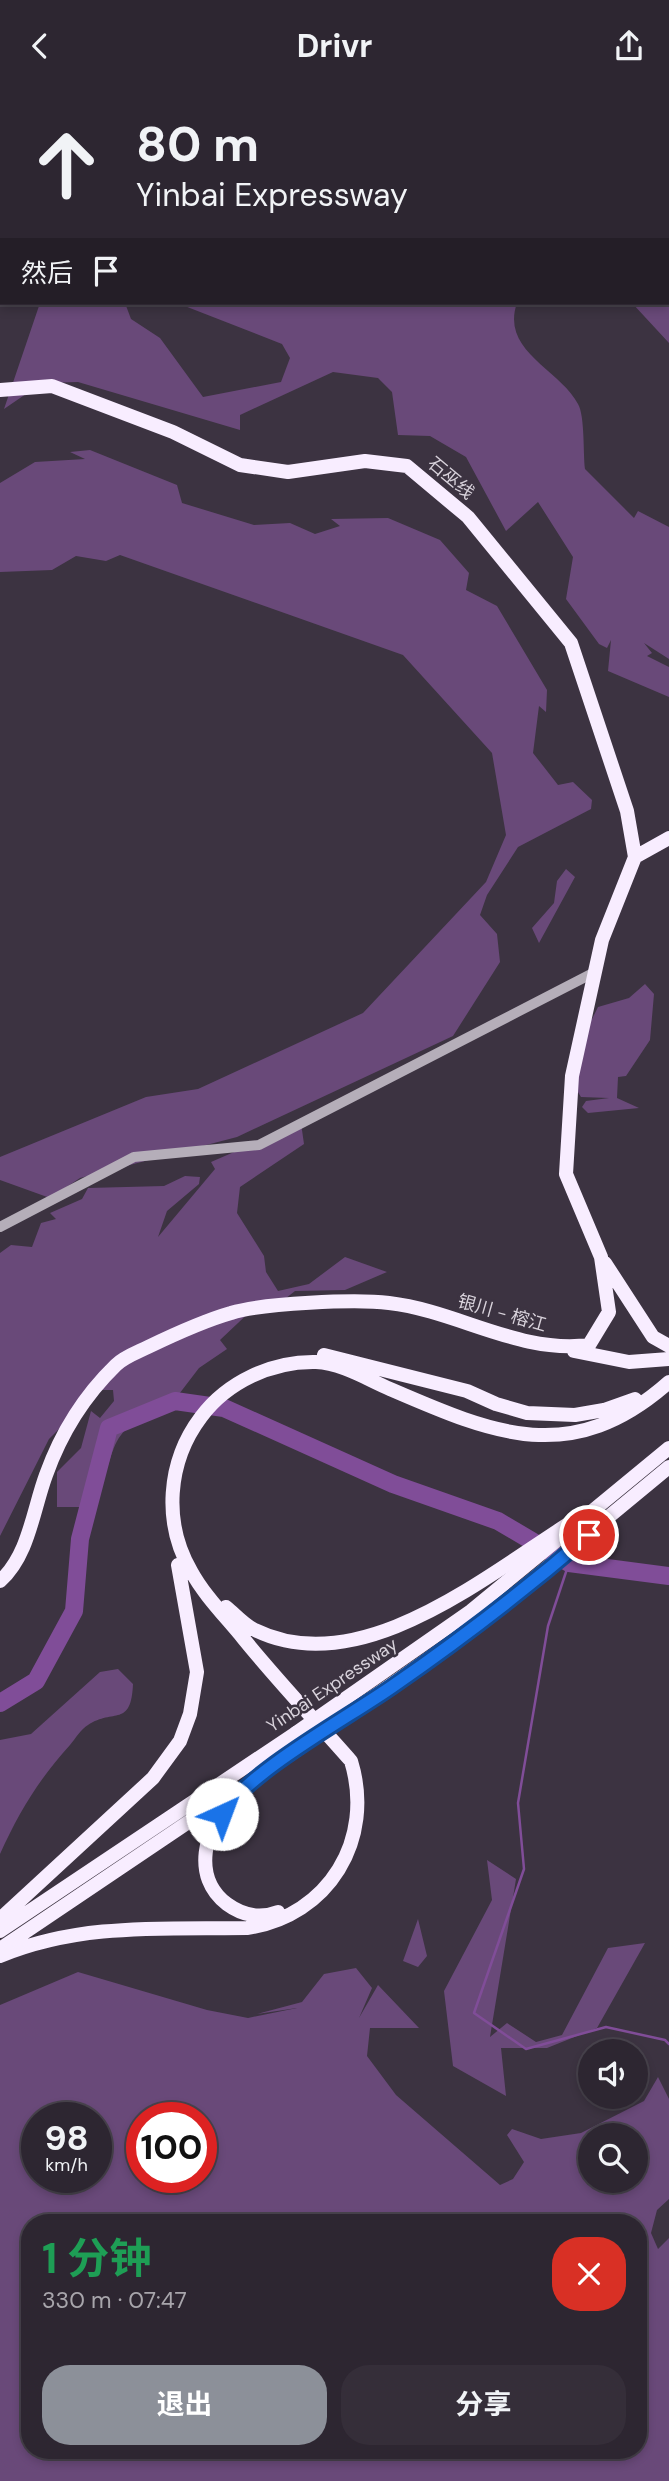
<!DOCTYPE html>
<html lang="zh">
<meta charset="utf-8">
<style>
body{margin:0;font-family:"DM Sans","Noto Sans SC",sans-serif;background:#352e39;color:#f1f3f6;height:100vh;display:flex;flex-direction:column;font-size:26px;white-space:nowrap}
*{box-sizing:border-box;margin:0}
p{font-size:23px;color:#a7a5ab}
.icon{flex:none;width:38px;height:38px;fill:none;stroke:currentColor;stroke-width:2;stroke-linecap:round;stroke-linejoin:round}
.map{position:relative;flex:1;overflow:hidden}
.sheet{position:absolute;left:21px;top:2123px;width:626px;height:245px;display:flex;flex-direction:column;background:#2d2631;border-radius:28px;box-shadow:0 4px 10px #0003,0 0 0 2px #48434d}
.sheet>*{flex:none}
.top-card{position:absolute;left:0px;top:0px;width:670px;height:214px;box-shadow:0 4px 10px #0003,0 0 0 2px #48434d;background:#2d2631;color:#f1f3f6;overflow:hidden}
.fabs{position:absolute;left:578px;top:1948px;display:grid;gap:14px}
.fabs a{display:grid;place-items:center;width:70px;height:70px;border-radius:50%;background:#2d2631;box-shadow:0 4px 10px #0003,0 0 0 2px #48434d;font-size:35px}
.speed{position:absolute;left:21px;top:2011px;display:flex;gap:14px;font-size:35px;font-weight:700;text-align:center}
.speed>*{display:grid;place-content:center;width:91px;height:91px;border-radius:50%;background:#2d2631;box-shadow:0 4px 10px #0003,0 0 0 2px #48434d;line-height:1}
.speed small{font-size:18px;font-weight:400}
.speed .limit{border:10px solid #d22;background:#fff;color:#111}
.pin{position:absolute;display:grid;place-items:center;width:60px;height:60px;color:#fff;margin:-30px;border:4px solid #fff;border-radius:50%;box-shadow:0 2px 7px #0007}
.me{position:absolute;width:77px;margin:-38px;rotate:43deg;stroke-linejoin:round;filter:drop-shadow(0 0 5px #0008)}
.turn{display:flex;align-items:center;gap:24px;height:147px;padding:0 21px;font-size:32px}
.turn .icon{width:91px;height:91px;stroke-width:2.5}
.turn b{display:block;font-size:49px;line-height:60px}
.then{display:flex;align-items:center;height:66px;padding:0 21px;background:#0003;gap:14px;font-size:26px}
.round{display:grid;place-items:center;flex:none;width:74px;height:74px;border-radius:28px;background:#352e39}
.summary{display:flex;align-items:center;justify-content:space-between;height:119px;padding:0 21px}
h1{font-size:42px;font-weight:700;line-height:52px;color:#1e9e55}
.primary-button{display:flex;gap:14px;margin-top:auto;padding:14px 21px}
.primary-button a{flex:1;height:80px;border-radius:28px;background:#8c9099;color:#fff;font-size:28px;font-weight:700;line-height:80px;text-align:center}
.primary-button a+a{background:#352e39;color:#f1f3f6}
header{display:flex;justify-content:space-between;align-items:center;height:91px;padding:0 21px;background:#2d2631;font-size:32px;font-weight:700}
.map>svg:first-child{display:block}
.green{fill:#694979;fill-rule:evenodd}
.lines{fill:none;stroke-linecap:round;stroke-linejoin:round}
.stream{stroke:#804d98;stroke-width:2.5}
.river{stroke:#804d98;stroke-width:18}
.street{stroke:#88838a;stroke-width:7}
.secondary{stroke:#b5aeb9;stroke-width:10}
.highway{stroke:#f8edff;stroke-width:14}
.highway-bridge{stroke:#f8edff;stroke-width:14}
.route-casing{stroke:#114b97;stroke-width:18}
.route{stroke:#1a73e8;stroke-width:12}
.labels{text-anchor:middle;stroke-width:5;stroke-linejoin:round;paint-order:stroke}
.street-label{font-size:18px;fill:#d8d2db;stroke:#3c3341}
</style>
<header><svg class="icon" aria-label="back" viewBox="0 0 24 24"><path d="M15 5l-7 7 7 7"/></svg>Drivr<svg class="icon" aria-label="share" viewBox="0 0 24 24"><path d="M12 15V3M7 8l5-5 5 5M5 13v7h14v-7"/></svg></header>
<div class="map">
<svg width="669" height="2390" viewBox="0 0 669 2390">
<rect width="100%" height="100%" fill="#3c3341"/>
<path class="green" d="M436,0H669V252L632,212H668V2Z
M40,212H125L131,228L160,247L203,306L281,291L290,267L282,253L177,212H517C500,260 561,279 578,313C585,325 583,363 585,378L634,427L638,420L669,436V568L644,552L652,562L647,565L669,576V606L608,580L611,549L607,557L599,553L566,508L573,466L538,411L506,440L466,366L430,345L398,344L392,301L378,287L333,281L240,324V339L78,291L42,292L4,318Z
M90,359L177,394L182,412L254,434L290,432L315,443L340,435L331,428L388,427L440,449L469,482L466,499L497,515L547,599L546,621L539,615L533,662L558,694L573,691L592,709L591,718L518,756L487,804L480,824L497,843L500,871L453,945L237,1046L80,1087L50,1107L0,1089V1066L146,1006L198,998L363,922L486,791L506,744L492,662L403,564L120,464L106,470L76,465L52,479L0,481V392L35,371L85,368L70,361Z
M566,778L575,786L539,852L532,837L554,812L557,790Z
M645,893L654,903L650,949L626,985L618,986L617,1007L639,1017L588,1022L582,1016L586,1010L609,1007L581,1006L576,998L585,927L592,928L598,916L629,907Z
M301,1032L304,1053L240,1096L237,1122L264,1165L266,1181L278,1200L309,1193L345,1166L387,1181L345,1199L295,1200L281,1211L258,1213L220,1249L227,1258L199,1277L163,1324C95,1332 123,1384 85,1409L87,1416H57V1381L81,1357L91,1320L100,1327L114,1310L113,1299H98L49,1348L0,1445V1162L11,1154L32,1156L41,1132L56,1128L50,1122L82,1108L88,1097L164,1095L185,1085L200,1086L199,1093L167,1120L158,1146L215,1078L211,1071Z
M118,1578L133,1593C131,1637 114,1617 88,1634C81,1638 75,1648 70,1654C39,1688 19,1721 0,1763V1649L31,1643L100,1581Z
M487,1769L516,1788L490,1946L507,1932L536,1951L562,1944L608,1857L645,1852L597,1937L547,1957H501L506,2005L453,1975L444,1900L492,1809Z
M418,1828L427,1865L418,1876L403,1870Z
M356,1877L372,1897L359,1927L378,1894L419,1937H370L367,1965L396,2004L500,2094L513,2088L524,2071L507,2044L512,2038L541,2048L581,2042L644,2010L658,1986L669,2008V2108L657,2119L651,2142L658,2158L669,2147V2390H0V1914L78,1881L207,1919L248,1927L297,1917L257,1923L302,1911L324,1883ZM37,2026H96V2086H37ZM142,2026H201V2086H142ZM590,2044H635V2090H590ZM30,2132H639V2359H30Z"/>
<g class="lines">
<path class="stream" d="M569,1472L548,1535L518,1712L524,1778L474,1922L526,1958L606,1936L665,1949L669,1953"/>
<path class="river" d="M0,1612L36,1590L74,1520L80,1448L109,1337L175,1310L224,1317L393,1393L498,1430L569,1472L669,1485"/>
<path class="street" d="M0,13L2,14"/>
<path class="secondary" d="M0,1136L134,1066L259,1054L595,881"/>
<path class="highway" d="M659,0V2
M668,30L669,31
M0,299L52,295L173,341L240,374L288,381L365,370L407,375L468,426L571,552L627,720L635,766
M605,1172L653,1246L669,1255
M574,1260L629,1271L669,1268
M324,1264L467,1300L496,1313L527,1322L575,1324L604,1319L635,1308
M0,1490C29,1464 33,1419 46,1384C61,1342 84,1305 116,1274C124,1266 138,1261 148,1256C175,1243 203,1230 231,1222C263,1212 356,1208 389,1212C458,1220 519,1263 589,1254L609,1221L601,1166L566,1083L572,985L602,849L635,766L669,747
M226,1516C235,1523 244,1534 255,1539C360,1591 487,1484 573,1430
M278,1821C260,1828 242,1824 227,1813C191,1786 205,1737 231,1709C250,1687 281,1671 304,1654
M0,1828L153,1687L180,1650L190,1623L197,1581L178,1474
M0,1840L296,1642
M0,1858L233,1701
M0,1865C80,1832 162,1838 247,1837C329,1825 375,1748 351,1670C315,1629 277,1589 243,1547C225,1525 204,1504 191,1480C163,1432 167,1371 201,1326C227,1291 272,1270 316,1271C341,1272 367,1288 390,1298C494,1343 572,1377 669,1291"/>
<path class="highway-bridge" d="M296,1642L471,1520L669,1357
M304,1654L480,1532L669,1376"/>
</g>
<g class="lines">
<g class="route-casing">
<path id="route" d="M222,1723C249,1680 349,1626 393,1595C461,1548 526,1498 589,1444"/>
</g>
<use href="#route" class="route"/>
</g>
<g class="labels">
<g class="street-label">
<text transform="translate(451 387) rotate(40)" y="6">石巫线</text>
<text transform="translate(502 1222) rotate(16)" y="6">银川 - 榕江</text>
<text transform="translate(332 1594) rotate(-34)" y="6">Yinbai Expressway</text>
</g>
</g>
</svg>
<div class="fabs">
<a><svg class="icon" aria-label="sound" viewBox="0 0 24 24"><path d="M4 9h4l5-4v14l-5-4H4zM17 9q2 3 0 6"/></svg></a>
<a><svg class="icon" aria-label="search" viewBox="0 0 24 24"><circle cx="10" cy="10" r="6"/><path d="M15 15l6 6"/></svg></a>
</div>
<div class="speed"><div>98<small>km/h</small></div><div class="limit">100</div></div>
<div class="pin" style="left:589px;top:1444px;background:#d93025"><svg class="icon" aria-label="arrive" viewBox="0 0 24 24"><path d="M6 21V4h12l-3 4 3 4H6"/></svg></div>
<svg class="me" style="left:222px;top:1723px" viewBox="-20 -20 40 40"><circle r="19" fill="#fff"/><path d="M0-13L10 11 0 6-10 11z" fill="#1a73e8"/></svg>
<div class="top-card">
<div class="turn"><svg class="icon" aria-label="ahead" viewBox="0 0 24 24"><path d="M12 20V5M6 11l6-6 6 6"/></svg><div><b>80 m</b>Yinbai Expressway</div></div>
<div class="then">然后<svg class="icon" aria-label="arrive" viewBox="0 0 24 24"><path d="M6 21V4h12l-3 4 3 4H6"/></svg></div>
</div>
<section class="sheet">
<div class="summary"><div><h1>1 分钟</h1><p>330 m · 07:47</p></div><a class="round" style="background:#d93025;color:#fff"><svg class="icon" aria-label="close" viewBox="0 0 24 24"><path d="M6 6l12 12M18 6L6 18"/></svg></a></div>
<div class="primary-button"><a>退出</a><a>分享</a></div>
</section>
</div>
